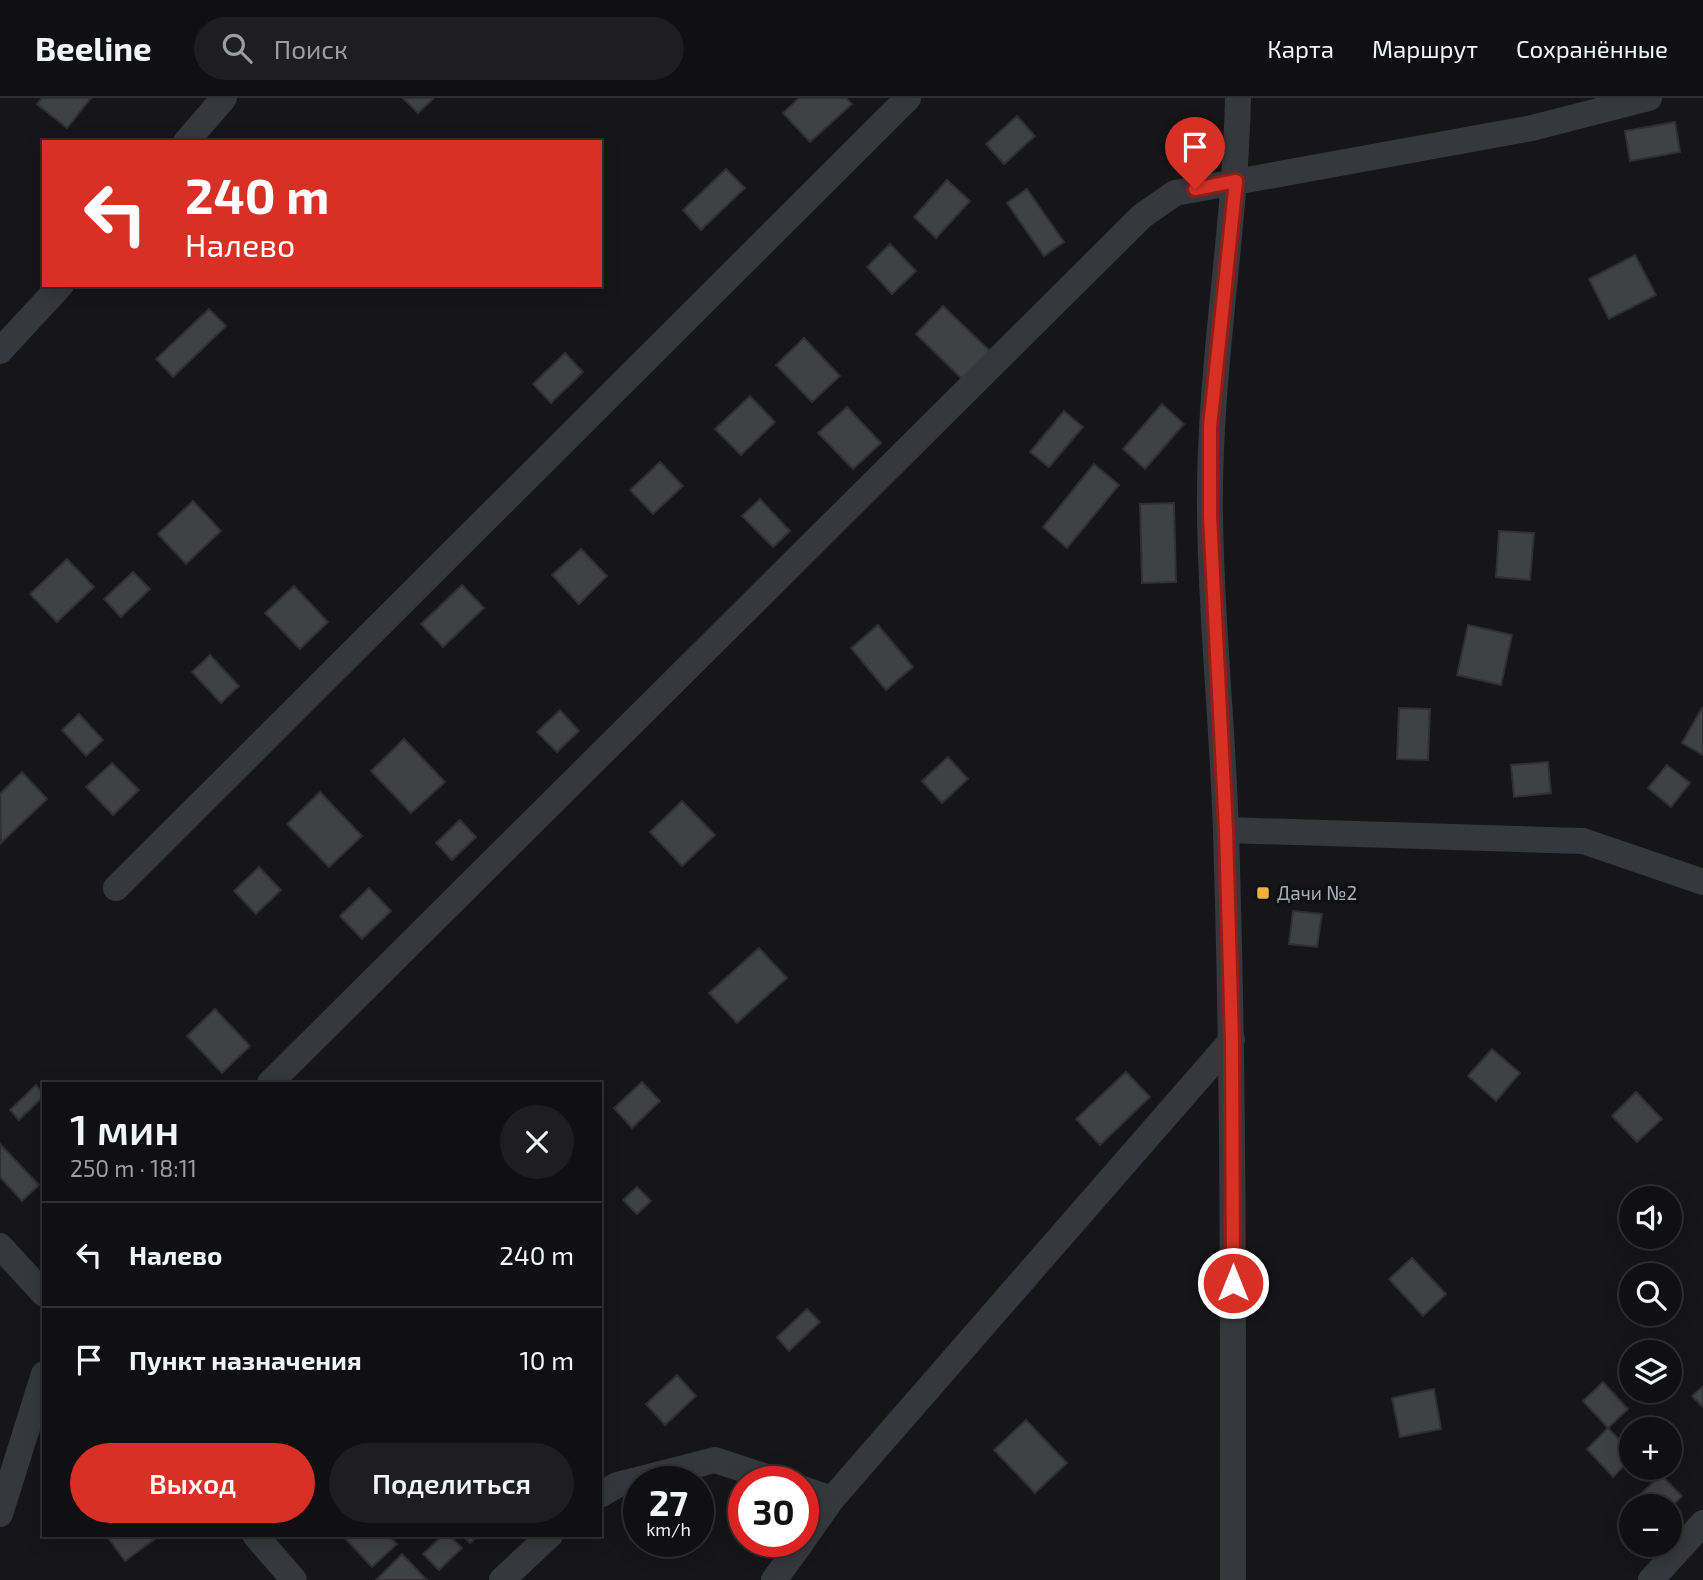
<!DOCTYPE html>
<html lang="ru">
<meta charset="utf-8">
<style>
body{margin:0;font-family:"Exo 2",sans-serif;background:#1e1e20;color:#f1f3f6;height:100vh;display:flex;flex-direction:column;font-size:26px;white-space:nowrap}
*{box-sizing:border-box;margin:0}
p{font-size:23px;color:#9c9d9f}
.icon{flex:none;width:38px;height:38px;fill:none;stroke:currentColor;stroke-width:2;stroke-linecap:round;stroke-linejoin:round}
.map{position:relative;flex:1;overflow:hidden}
.drawer{position:absolute;left:42px;top:984px;width:560px;height:455px;display:flex;flex-direction:column;background:#101012;border-radius:0px;box-shadow:0 4px 18px #0003,0 0 0 2px #303032}
.drawer>*{flex:none}
.banner{position:absolute;left:42px;top:42px;width:560px;height:147px;border-radius:0px;box-shadow:0 4px 18px #0003,0 0 0 2px #303032;background:#d93025;color:#fff;overflow:hidden}
.buttons{position:absolute;left:1619px;top:1088px;display:grid;gap:14px}
.buttons a{display:grid;place-items:center;width:63px;height:63px;border-radius:50%;background:#101012;box-shadow:0 4px 18px #0003,0 0 0 2px #303032;font-size:35px}
.speed{position:absolute;left:623px;top:1368px;display:flex;gap:14px;font-size:35px;font-weight:700;text-align:center}
.speed>*{display:grid;place-content:center;width:91px;height:91px;border-radius:50%;background:#101012;box-shadow:0 4px 18px #0003,0 0 0 2px #303032;line-height:1}
.speed small{font-size:18px;font-weight:400}
.speed .limit{border:10px solid #d22;background:#fff;color:#111}
.pin{position:absolute;display:grid;place-items:center;width:60px;height:60px;color:#fff;margin:-72px -30px;border-radius:50% 50% 50% 0;rotate:-45deg;box-shadow:0 0 7px #0007}
.pin .icon{rotate:45deg}
.me{position:absolute;width:77px;margin:-38px;rotate:0deg;stroke-linejoin:round;filter:drop-shadow(0 0 5px #0008)}
.turn{display:flex;align-items:center;gap:24px;height:147px;padding:0 28px;font-size:32px}
.turn .icon{width:91px;height:91px;stroke-width:2.5}
.turn b{display:block;font-size:49px;line-height:60px}
.round{display:grid;place-items:center;flex:none;width:74px;height:74px;border-radius:37px;background:#1e1e20}
.head{display:flex;align-items:center;justify-content:space-between;height:119px;padding:0 28px}
h1{font-size:42px;font-weight:600;line-height:52px}
.cta{display:flex;gap:14px;margin-top:auto;padding:14px 28px}
.cta a{flex:1;height:80px;border-radius:42px;background:#d93025;color:#fff;font-size:28px;font-weight:600;line-height:80px;text-align:center}
.cta a+a{background:#1e1e20;color:#f1f3f6}
ul{padding:0;list-style:none}
li{display:flex;align-items:center;gap:21px;height:105px;padding:0 28px;border-top:2px solid #303032}
li div{flex:1}
li b{display:block;font-size:26px}
li em{font-style:normal}
header{display:flex;align-items:center;gap:42px;box-sizing:border-box;height:98px;padding:0 35px;background:#101012;border-bottom:2px solid #303032}
header strong{font-size:33px}
nav{display:flex;gap:38px;margin-inline-start:auto;font-size:24px}
.search{width:490px;height:63px;background:#1e1e20;display:flex;align-items:center;gap:18px;box-sizing:border-box;padding:0 24px;border-radius:38px;color:#9c9d9f;font-size:26px}
.map>svg:first-child{display:block}
.building{fill:#404145;stroke:#303034;stroke-width:2}
.lines{fill:none;stroke-linecap:round;stroke-linejoin:round}
.street{stroke:#37383d;stroke-width:26}
.route-casing{stroke:#8d1f18;stroke-width:18}
.route{stroke:#d93025;stroke-width:12}
.poi-dot{fill:#f2b134;stroke:#111113;stroke-width:2.5}
.labels{text-anchor:middle;stroke-width:7;stroke-linejoin:round;paint-order:stroke}
.poi-label{font-size:19px;fill:#a8adb8;stroke:#111113;text-anchor:start}
</style>
<header>
<strong>Beeline</strong>
<div class="search"><svg class="icon" aria-label="search" viewBox="0 0 24 24"><circle cx="10" cy="10" r="6"/><path d="M15 15l6 6"/></svg>Поиск</div>
<nav><a>Карта</a><a>Маршрут</a><a>Сохранённые</a></nav>
</header>
<div class="map">
<svg width="1703" height="1482" viewBox="0 0 1703 1482">
<rect width="100%" height="100%" fill="#161618"/>
<path class="building" d="M42,0H91L67,30L37,6Z
M403,0H434L418,15Z
M799,0H846L852,6L810,44L783,15Z
M1017,18L1035,38L1004,66L986,46Z
M1675,24L1680,54L1630,63L1625,33Z
M726,71L745,90L701,132L683,112Z
M947,82L970,103L936,140L914,119Z
M1027,91L1064,144L1044,158L1007,105Z
M890,146L916,173L892,196L867,169Z
M1635,157L1656,197L1609,221L1589,181Z
M943,208L990,253L963,282L916,236Z
M209,211L226,228L173,279L156,261Z
M804,240L840,278L812,304L776,267Z
M565,255L583,274L551,305L533,286Z
M750,298L775,324L741,357L715,331Z
M1162,306L1184,326L1145,371L1123,351Z
M847,309L881,345L853,371L818,335Z
M1064,313L1083,329L1049,369L1030,354Z
M660,364L683,388L653,416L630,392Z
M1094,366L1119,387L1067,450L1043,429Z
M760,401L790,433L773,449L742,418Z
M193,403L221,433L186,466L158,436Z
M1174,405L1176,484L1142,485L1140,406Z
M1499,433L1534,435L1530,482L1496,479Z
M581,451L607,478L579,506L552,477Z
M67,461L94,489L57,524L30,496Z
M133,474L150,491L121,519L104,501Z
M462,487L484,510L443,549L421,526Z
M294,488L328,524L300,551L265,515Z
M878,527L913,569L886,592L851,550Z
M1468,527L1512,537L1501,587L1457,577Z
M210,557L239,588L221,605L192,574Z
M1399,610L1430,611L1428,662L1397,661Z
M1702,610L1703,611V657L1682,645Z
M560,612L579,633L557,654L537,634Z
M79,616L103,642L86,658L62,632Z
M404,641L445,684L411,715L371,673Z
M948,659L968,681L942,705L922,683Z
M1548,664L1551,695L1514,699L1511,667Z
M112,665L139,692L113,717L86,689Z
M1667,667L1690,685L1671,709L1648,690Z
M22,674L47,701L1,745L0,696Z
M320,694L362,738L329,769L287,726Z
M682,703L715,737L682,768L650,734Z
M460,722L476,739L452,762L436,745Z
M259,769L281,792L256,816L234,793Z
M369,790L391,813L362,841L340,818Z
M1293,813L1322,816L1317,849L1289,846Z
M759,850L787,880L737,925L709,895Z
M215,911L250,948L222,975L187,938Z
M1492,951L1520,975L1496,1003L1468,978Z
M1126,974L1150,999L1100,1047L1076,1021Z
M642,984L660,1003L632,1030L614,1010Z
M36,987L44,998L19,1022L10,1012Z
M1636,994L1662,1021L1637,1044L1612,1018Z
M0,1046L39,1087L22,1103L0,1079Z
M637,1089L651,1103L637,1116L623,1102Z
M1412,1160L1446,1196L1423,1218L1389,1181Z
M807,1211L820,1224L789,1253L777,1239Z
M677,1277L696,1298L665,1327L646,1306Z
M1603,1284L1628,1311L1608,1330L1583,1303Z
M1703,1288V1309L1692,1298Z
M1434,1291L1441,1331L1400,1339L1392,1300Z
M1026,1322L1067,1365L1035,1395L994,1352Z
M1608,1330L1631,1354V1361L1613,1379L1587,1351Z
M1661,1377L1682,1398L1670,1410L1631,1409V1421L1623,1413Z
M106,1437H158L159,1438L125,1463Z
M342,1437H388L397,1446L372,1469Z
M443,1437H449L462,1450L439,1472L423,1456Z
M462,1437H479L470,1445Z
M402,1456L427,1482H376Z"/>
<g class="lines">
<path class="street" d="M186,44L224,0
M0,253L61,187
M1226,732L1583,743L1703,784
M116,790L908,0
M270,985L1142,118L1175,95L1532,30L1649,0
M0,1148L44,1196
M803,1391L832,1401
M600,1397L617,1387L715,1362L782,1384
M0,1416L44,1276
M255,1437L294,1482
M803,1442L832,1401L1232,942
M502,1482L550,1437
M774,1482L802,1444
M1233,1482C1233,1233 1234,985 1226,736C1223,630 1211,523 1210,416C1208,277 1235,139 1238,0
M1651,1482L1703,1425"/>
</g>
<g class="lines">
<g class="route-casing">
<path id="route" d="M1195,91L1236,83L1210,329V418L1226,732L1232,943L1233,1185"/>
</g>
<use href="#route" class="route"/>
</g>
<rect class="poi-dot" x="1256" y="788" width="14" height="14" rx="3.5"/>
<g class="labels">
<g class="poi-label">
<text x="1277" y="802">Дачи №2</text>
</g>
</g>
</svg>
<div class="buttons">
<a><svg class="icon" aria-label="sound" viewBox="0 0 24 24"><path d="M4 9h4l5-4v14l-5-4H4zM17 9q2 3 0 6"/></svg></a>
<a><svg class="icon" aria-label="search" viewBox="0 0 24 24"><circle cx="10" cy="10" r="6"/><path d="M15 15l6 6"/></svg></a>
<a><svg class="icon" aria-label="layers" viewBox="0 0 24 24"><path d="M12 4l9 5-9 5-9-5zM3 14l9 5 9-5"/></svg></a>
<a>+</a>
<a>−</a>
</div>
<div class="speed"><div>27<small>km/h</small></div><div class="limit">30</div></div>
<div class="pin" style="left:1195px;top:91px;background:#d93025"><svg class="icon" aria-label="arrive" viewBox="0 0 24 24"><path d="M6 21V4h12l-3 4 3 4H6"/></svg></div>
<svg class="me" style="left:1233px;top:1185px" viewBox="-20 -20 40 40"><circle r="17" fill="#d93025" stroke="#fff" stroke-width="3"/><path d="M0-11L8 9 0 5-8 9z" fill="#fff"/></svg>
<div class="banner">
<div class="turn"><svg class="icon" aria-label="left" viewBox="0 0 24 24"><path d="M17 20v-9H6M10 6l-5 5 5 5"/></svg><div><b>240 m</b>Налево</div></div>
</div>
<section class="drawer">
<div class="head"><div><h1>1 мин</h1><p>250 m · 18:11</p></div><a class="round"><svg class="icon" aria-label="close" viewBox="0 0 24 24"><path d="M6 6l12 12M18 6L6 18"/></svg></a></div>
<ul>
<li><svg class="icon" aria-label="left" viewBox="0 0 24 24"><path d="M17 20v-9H6M10 6l-5 5 5 5"/></svg><div><b>Налево</b></div><em>240 m</em></li>
<li><svg class="icon" aria-label="arrive" viewBox="0 0 24 24"><path d="M6 21V4h12l-3 4 3 4H6"/></svg><div><b>Пункт назначения</b></div><em>10 m</em></li>
</ul>
<div class="cta"><a>Выход</a><a>Поделиться</a></div>
</section>
</div>
